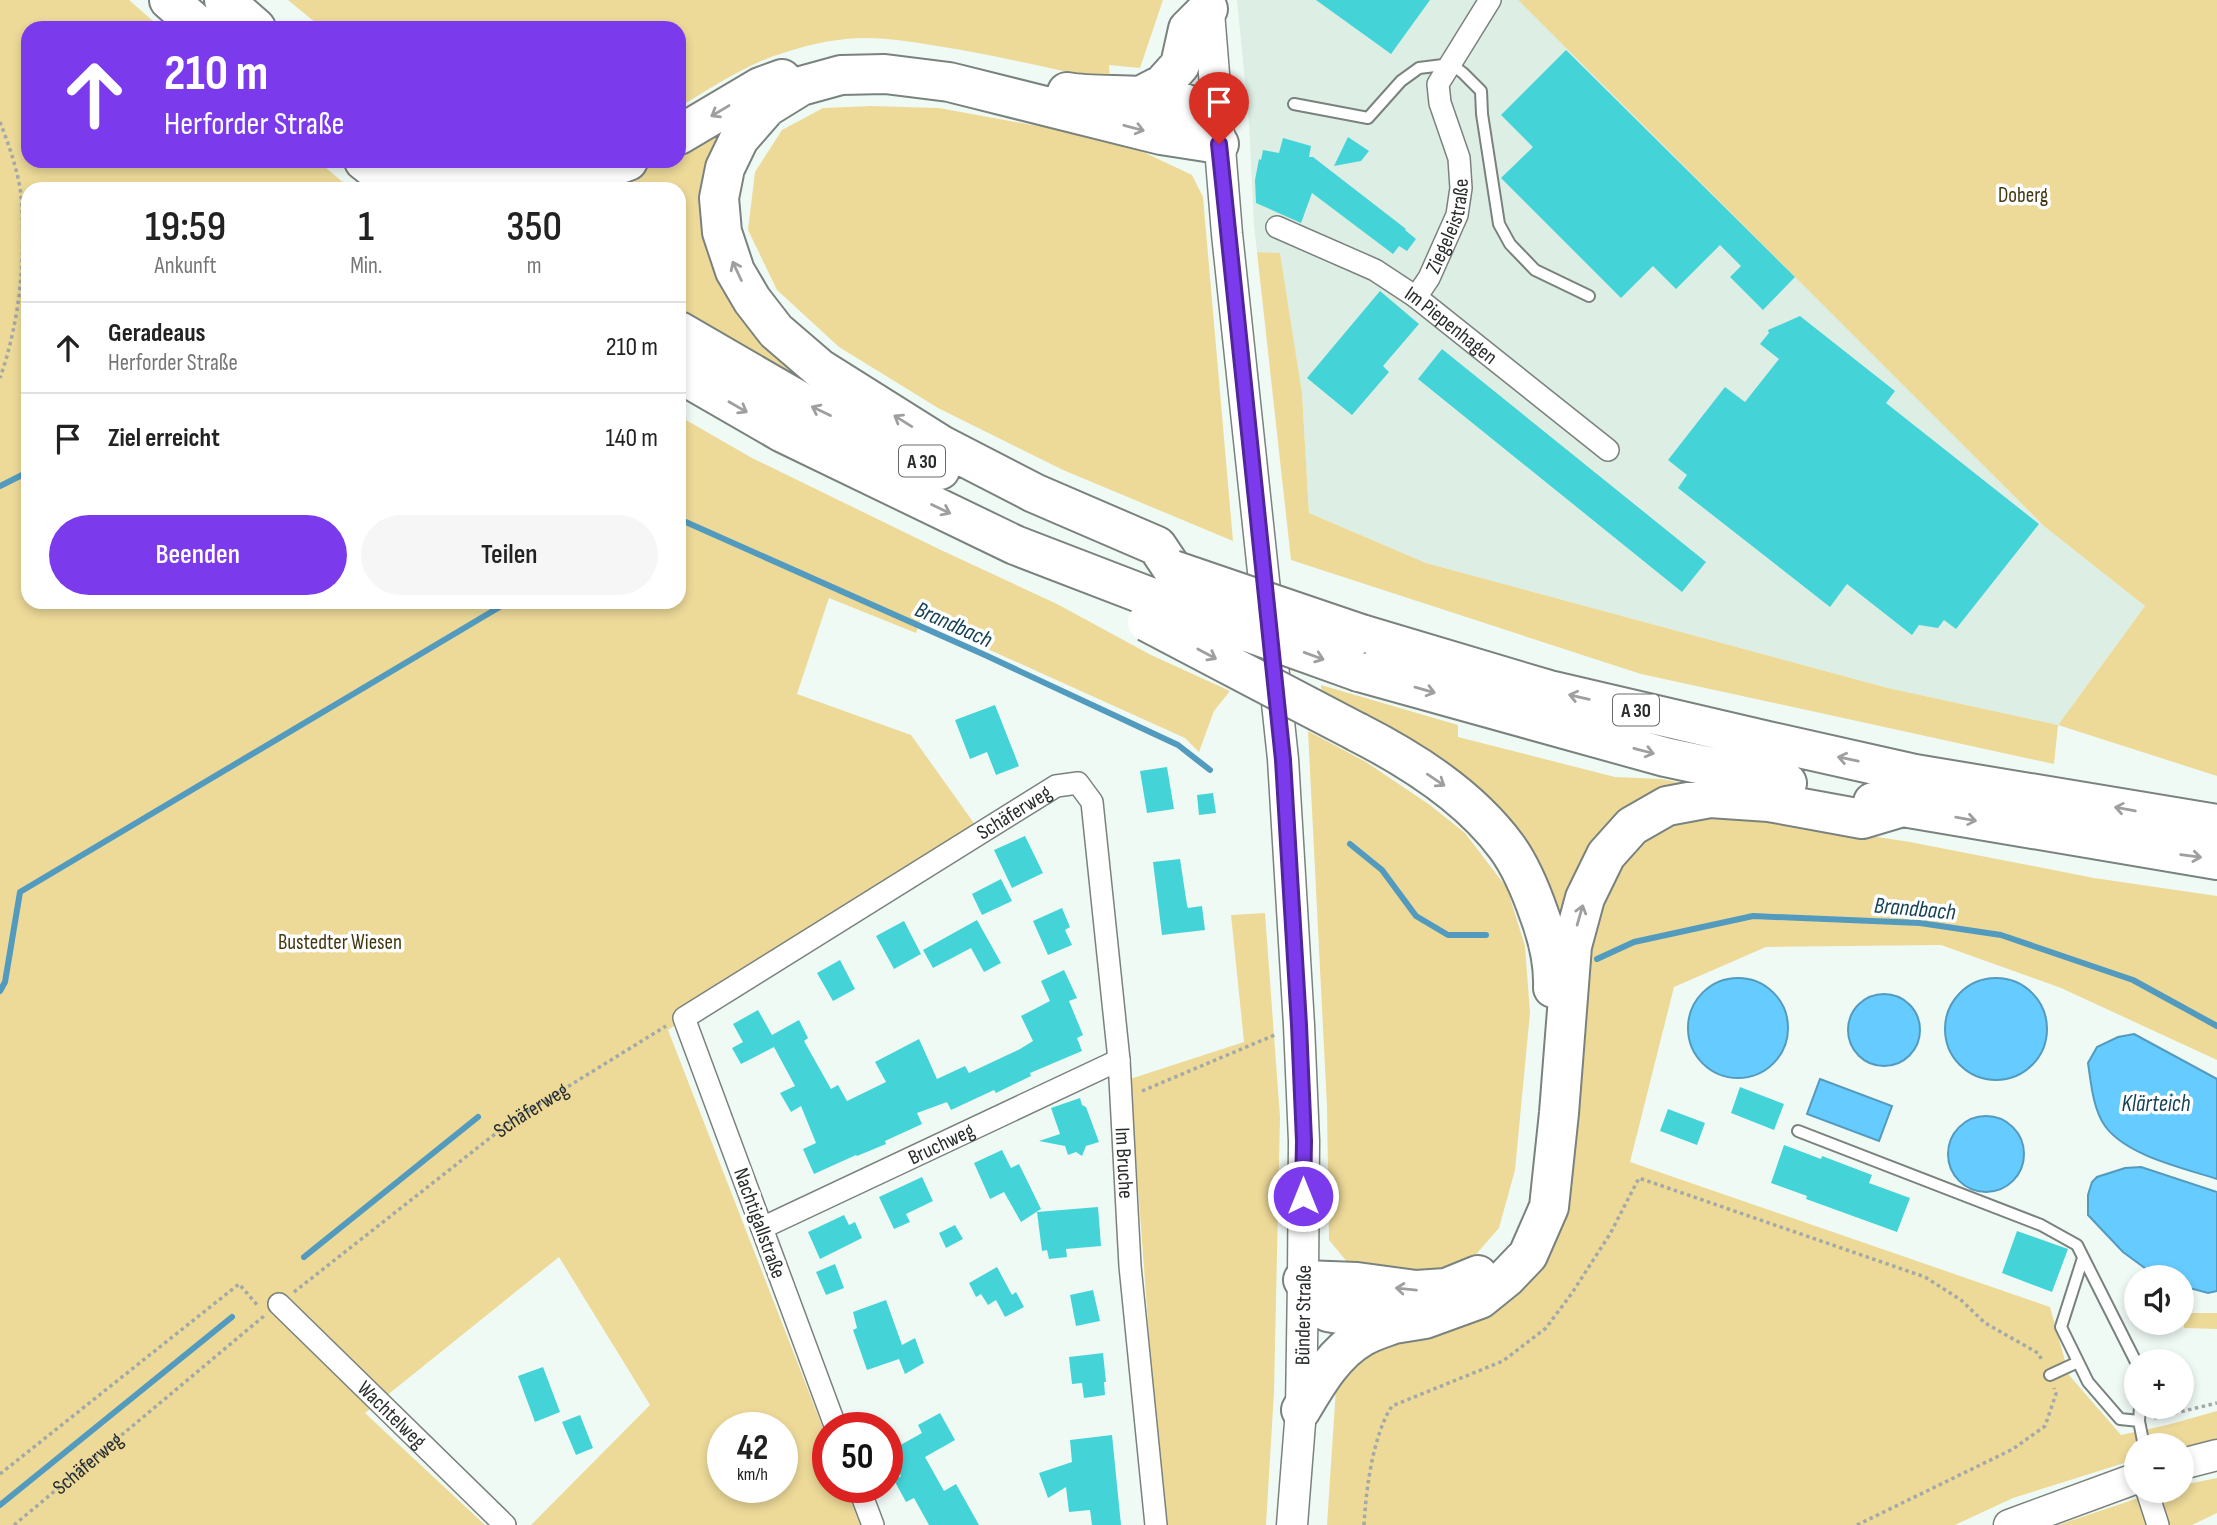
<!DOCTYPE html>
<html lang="de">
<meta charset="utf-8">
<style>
body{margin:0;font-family:"Sofia Sans Condensed",sans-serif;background:#f6f6f6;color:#222;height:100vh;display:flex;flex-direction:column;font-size:26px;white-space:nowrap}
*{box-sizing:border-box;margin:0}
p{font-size:23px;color:#767676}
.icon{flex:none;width:38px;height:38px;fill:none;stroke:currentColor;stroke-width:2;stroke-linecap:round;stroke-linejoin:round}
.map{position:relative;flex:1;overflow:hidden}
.side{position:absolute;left:21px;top:182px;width:665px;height:427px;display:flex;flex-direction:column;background:#fff;border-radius:21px;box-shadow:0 4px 10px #0003}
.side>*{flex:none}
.guide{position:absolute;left:21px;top:21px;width:665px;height:147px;border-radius:21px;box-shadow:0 4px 10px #0003;background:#7c3aed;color:#fff;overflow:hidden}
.tools{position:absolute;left:2124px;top:1265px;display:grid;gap:14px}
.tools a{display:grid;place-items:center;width:70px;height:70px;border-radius:50%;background:#fff;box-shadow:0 4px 10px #0003;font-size:35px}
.speed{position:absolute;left:707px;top:1412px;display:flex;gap:14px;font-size:35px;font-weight:700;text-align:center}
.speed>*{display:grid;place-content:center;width:91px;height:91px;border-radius:50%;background:#fff;box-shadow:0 4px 10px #0003;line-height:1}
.speed small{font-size:18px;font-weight:400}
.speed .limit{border:10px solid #d22;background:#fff;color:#111}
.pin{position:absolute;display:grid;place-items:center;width:60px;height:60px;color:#fff;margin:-72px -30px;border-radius:50% 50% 50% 0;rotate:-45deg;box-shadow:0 0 7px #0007}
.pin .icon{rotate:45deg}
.me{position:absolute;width:77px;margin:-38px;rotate:0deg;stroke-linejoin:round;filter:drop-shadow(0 0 5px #0008)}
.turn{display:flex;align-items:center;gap:24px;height:147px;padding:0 28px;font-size:32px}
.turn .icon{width:91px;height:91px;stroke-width:2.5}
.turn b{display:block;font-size:49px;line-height:60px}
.eta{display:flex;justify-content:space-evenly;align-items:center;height:119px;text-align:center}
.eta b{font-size:42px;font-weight:600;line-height:49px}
.cta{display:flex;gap:14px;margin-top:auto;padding:14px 28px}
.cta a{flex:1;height:80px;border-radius:42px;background:#7c3aed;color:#fff;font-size:28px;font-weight:600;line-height:80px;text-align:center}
.cta a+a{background:#f6f6f6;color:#222}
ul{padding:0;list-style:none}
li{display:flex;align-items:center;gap:21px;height:91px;padding:0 28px;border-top:2px solid #e0e0e0}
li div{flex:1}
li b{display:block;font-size:26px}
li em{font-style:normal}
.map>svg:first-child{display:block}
.built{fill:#ddeee5}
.green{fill:#edda99;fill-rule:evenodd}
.water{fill:#66cbfe;stroke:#539bbe;stroke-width:2}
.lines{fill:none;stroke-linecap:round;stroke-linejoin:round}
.stream{stroke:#539bbe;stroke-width:6}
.building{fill:#44d4d8}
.lane-casing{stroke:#7a827e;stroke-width:14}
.street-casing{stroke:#7a827e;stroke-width:24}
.secondary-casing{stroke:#7a827e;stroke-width:33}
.highway-casing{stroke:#7a827e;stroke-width:42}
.path{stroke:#a2a9a6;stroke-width:3.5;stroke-dasharray:3.5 3.5;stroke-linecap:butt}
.lane{stroke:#fff;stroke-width:10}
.street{stroke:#fff;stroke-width:21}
.secondary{stroke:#fff;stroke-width:30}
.highway{stroke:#fff;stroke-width:38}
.highway-bridge-casing{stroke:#7a827e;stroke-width:42;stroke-linecap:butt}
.highway-bridge{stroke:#fff;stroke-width:38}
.oneway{stroke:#9ea09f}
.route-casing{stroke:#51269a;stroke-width:18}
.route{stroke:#7c3aed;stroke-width:12}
.labels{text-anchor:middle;stroke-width:7;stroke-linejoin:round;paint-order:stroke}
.shield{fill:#fff;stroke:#686b6a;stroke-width:2}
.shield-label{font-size:19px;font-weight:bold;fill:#282c2a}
.park-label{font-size:21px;fill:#42370e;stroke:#fff}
.street-label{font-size:21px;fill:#282c2a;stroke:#fff}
.water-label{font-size:23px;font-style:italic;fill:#164257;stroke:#fff}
</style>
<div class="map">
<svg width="2217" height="1525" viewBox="0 0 2217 1525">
<rect width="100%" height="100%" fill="#f0faf5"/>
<path class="built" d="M1237,0H1518L2045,527L2145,606L2058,725L1888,688L1426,563L1309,513L1302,393L1280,254L1257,252L1254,225L1249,123Z"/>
<path class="green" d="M0,0H129L161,28H28V161H318L351,189H28V602H679V416L752,458L943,551L1057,604L1151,655L1230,691L1214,711L1199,752L1185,738L921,619L916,633L829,598L797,694L911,735L976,826L668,1030L828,1441V1488H846L860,1525H531L650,1405L559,1257L365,1413L485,1525H0ZM723,1428H782V1488H723Z
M288,0H1163L1140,68L1109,65L1110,81C1052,69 995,55 937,46C907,41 876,36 846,39C825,41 804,46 783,53C746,64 712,88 679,107V28H322Z
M1518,0H2217V776L2058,725L2054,764L1641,674L1291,560L1257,252L1280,253L1302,393L1309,513L1426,563L1888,688L2058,725L2145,606L2045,527Z
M760,97L712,228L848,406L679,311V189H528L577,187L654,161H679V146Z
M871,106L939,108L1120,141L1192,175L1203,197L1233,541L1063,470L938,408L839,347L777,290L748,230L755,172L782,130L823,108Z
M1321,685L1458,725V737L1615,777L1661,779L1705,787L1655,801L1563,953L1542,892L1322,699Z
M1308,731L1366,762L1430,805L1465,833L1507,888L1525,946L1530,1013L1515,1170L1499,1228L1472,1259L1431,1278L1353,1269L1329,1240L1327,1107Z
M1718,812L1910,842L2094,878L2217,896V1060L2061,988L1941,945L1766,947L1674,987L1630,1162L2050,1307L2069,1375L2121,1435L2167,1425L2217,1411V1441L2182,1449V1446H2137V1459L2013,1498L1955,1525H1327L1336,1388C1346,1372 1357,1361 1374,1352L1471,1317L1550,1253L1562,1227L1570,1185L1576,1140L1589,948L1600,901L1619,863L1641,841L1670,824Z
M1265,913L1280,1117L1274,1392L1266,1525H1163L1130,1079L1244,1042L1231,915Z
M2184,1313H2217V1329L2184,1328Z
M2217,1478V1513L2192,1525H2058L2159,1491H2182V1485Z"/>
<path class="water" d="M1945 1029a51 51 0 1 1 102 0a51 51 0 1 1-102 0Z
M1688 1028a50 50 0 1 1 100 0a50 50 0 1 1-100 0Z
M1848 1030a36 36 0 1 1 72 0a36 36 0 1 1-72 0Z
M2134,1034L2217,1079V1179C2183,1168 2127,1156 2105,1126C2093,1109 2091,1083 2088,1063L2097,1047L2118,1037Z
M1820,1079L1892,1106L1879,1141L1807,1114Z
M1948 1154a38 38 0 1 1 76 0a38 38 0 1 1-76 0Z
M2141,1167L2217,1192V1291L2208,1293L2182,1286V1278L2161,1277L2153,1274L2123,1252L2088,1215V1195L2092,1182L2097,1177L2125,1168Z"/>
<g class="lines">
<path class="stream" d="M0,486L28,472
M679,519L985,655L1178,745L1210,770
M1350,844L1382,870L1416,916L1448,935H1486
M1597,959L1634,942L1753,916L1920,923L2001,935L2133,980L2217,1026
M0,991L5,982L20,892L508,602
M304,1257L478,1117
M0,1505L232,1317"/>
</g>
<path class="building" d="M1316,0H1430L1391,54Z
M1566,50L1795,277L1763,310L1730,277L1741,266L1720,245L1676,289L1653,266L1621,298L1501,178L1533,147L1501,115Z
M1348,137L1369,151L1361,161L1334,166Z
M1283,138L1311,146L1309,157H1313L1406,229L1405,230L1416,239L1407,251L1399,246L1393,254L1312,193L1301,223L1256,203L1255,180L1259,159L1261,160L1263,150L1279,153Z
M1380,291L1419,324L1383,366L1389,372L1352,415L1307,378Z
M1800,316L1895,391L1886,403L2039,524L1956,629L1944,620L1938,628L1919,625L1912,635L1847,584L1830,607L1678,488L1687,475L1668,460L1725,387L1745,402L1779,359L1760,344L1769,333L1768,330Z
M1442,349L1706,562L1682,592L1418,379Z
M995,705L1019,766L996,775L987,752L970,759L955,720Z
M1167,767L1174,809L1147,813L1140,771Z
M1213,793L1216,813L1199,815L1197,795Z
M1025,836L1043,873L1012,888L994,850Z
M1180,859L1187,905L1188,908L1202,906L1205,930L1162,935L1153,862Z
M1001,879L1012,901L982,915L972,894Z
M1062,908L1070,927L1065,930L1072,945L1048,955L1033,921Z
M977,920L1001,963L984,972L971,948L933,968L923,950Z
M904,921L921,954L894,969L876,936Z
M840,960L855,989L833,1001L817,973Z
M1064,970L1077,998L1069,1001L1083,1035L1077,1038L1082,1051L1030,1073L1031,1076L996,1093L994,1090L951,1110L947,1102L917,1113L922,1124L885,1141L886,1144L857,1156L856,1155L814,1174L803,1149L816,1143L801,1106L791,1112L780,1093L795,1086L774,1047L741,1064L732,1048L743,1042L733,1024L758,1010L772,1035L799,1020L808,1038L804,1041L831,1089L838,1085L847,1101L886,1082L875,1062L919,1039L937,1079L965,1066L969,1073L1020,1049L1033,1041L1021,1016L1050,1001L1041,981Z
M1740,1087L1784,1104L1774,1130L1731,1113Z
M1080,1098L1082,1105L1086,1107L1099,1142L1086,1146L1082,1156L1076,1152L1068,1155L1065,1146L1039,1141L1060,1134L1051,1108Z
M1668,1109L1705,1123L1697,1145L1660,1131Z
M1784,1145L1821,1159L1822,1156L1872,1175L1869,1183L1910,1198L1897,1232L1806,1199L1807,1196L1771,1183Z
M1002,1150L1011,1168L1019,1164L1041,1209L1021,1222L1004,1192L990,1199L974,1163Z
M922,1177L933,1201L906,1214L910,1222L894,1229L879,1197Z
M1098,1207L1101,1246L1066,1249L1067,1257L1049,1259L1047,1250L1042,1251L1037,1212Z
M844,1215L849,1225L855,1222L862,1238L820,1259L808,1232Z
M955,1225L963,1239L946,1248L939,1233Z
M2017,1231L2068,1249L2052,1292L2002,1273Z
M835,1264L844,1288L826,1295L816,1272Z
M997,1267L1012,1295L1016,1292L1024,1307L1005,1317L996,1300L988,1305L981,1294L976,1297L969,1283Z
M1093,1290L1100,1321L1076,1326L1070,1295Z
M886,1300L902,1345L915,1338L924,1363L905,1374L899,1359L867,1370L853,1330L857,1328L853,1312Z
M1103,1353L1106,1382H1104L1105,1395L1084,1398L1082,1383L1072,1384L1069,1357Z
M543,1367L560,1412L535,1422L518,1376Z
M940,1413L955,1440L925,1457L944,1491L956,1484L979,1525H929L914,1498L906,1502L894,1480L901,1476L888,1452L922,1433L918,1425Z
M580,1415L593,1448L576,1455L562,1422Z
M1112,1435L1121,1525H1092L1090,1510L1069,1512L1066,1487L1048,1498L1039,1473L1072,1462L1070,1440Z"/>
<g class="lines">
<g class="lane-casing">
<path id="lane" d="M1294,104L1368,118L1401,81L1419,68L1451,64L1463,73L1481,91L1482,114L1499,224L1510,244L1535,270L1589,296
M1798,1131L2041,1225L2077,1245L2137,1364
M2083,1258L2061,1327L2088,1382L2120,1419L2139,1421
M2050,1375L2078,1362
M2140,1407L2139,1421L2144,1446"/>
</g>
<g class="street-casing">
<g id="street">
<path id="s3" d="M1277,227L1375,270L1416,297L1608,450"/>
<path id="s4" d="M1416,297L1429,278L1457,215L1461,188L1459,158L1440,103L1438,84L1490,0"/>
<path id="s5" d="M762,1228L1119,1060"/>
<path id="s6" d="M279,1304L505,1525"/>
<path id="s7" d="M836,1428L684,1018L1056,786L1078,783L1092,802L1119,1060L1130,1266L1156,1525"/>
<path d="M859,1488L873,1525"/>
<path d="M2147,1491L2158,1525"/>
</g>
</g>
<g class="secondary-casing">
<path id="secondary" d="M1208,0L1227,234L1283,759L1299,1025L1304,1141L1303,1280L1301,1410L1292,1525
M2182,1464L2217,1455
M2009,1525L2137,1478"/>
</g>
<g class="highway-casing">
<path id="highway" d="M169,0L201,28
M224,0L256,28
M1067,92C1102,99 1172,88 1198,111C1207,118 1213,134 1219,144
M1140,96L1163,84L1180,65L1188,29L1208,9
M679,135L760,87L782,79
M364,161L400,189
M420,161L462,189
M476,161C526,184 577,181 628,161
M679,331L798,400L940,470
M679,373L783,433L1015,545L1158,600
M1173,570L1157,546L1034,493L943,446L819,368L776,331L752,300L735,271L722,232L719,198L725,168L739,139L767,107L801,86L841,75L885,74L949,82L1161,135L1219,144
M1361,634L1549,690L1772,742L1915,774L2217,824
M1359,672L1665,757L1787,783
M1357,732C1412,760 1469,796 1506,846C1521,866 1531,891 1539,914C1548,938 1554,962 1553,988
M1873,802L2217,860
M1303,1280L1328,1312L1394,1324L1425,1319L1480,1299L1506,1278L1528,1255L1549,1207L1559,1113L1572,946L1585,898L1606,855L1632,826L1667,806L1710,798L1769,802L1862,819L1899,808
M1303,1280L1357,1282L1416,1290L1446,1288L1478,1275
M1301,1410C1317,1383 1334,1353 1362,1337C1372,1331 1383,1328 1394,1324"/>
</g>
<g class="path">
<path d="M0,122C9,145 18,171 21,195C26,256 20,321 0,378"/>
<path d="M1142,1091L1277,1034"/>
<path id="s1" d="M294,1292L509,1123L666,1026"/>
<path d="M2154,1418L2217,1403"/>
<path d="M0,1474L239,1284L259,1307"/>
<path id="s2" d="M14,1525L264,1316"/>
<path d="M1364,1525C1366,1489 1373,1435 1392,1406L1503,1361L1546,1328L1572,1293L1610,1234L1639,1178L1925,1277L1961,1300L1985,1323L2038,1353L2043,1362"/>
<path d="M1857,1525L2013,1449L2045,1426L2056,1394L2054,1388"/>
</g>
<use href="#lane" class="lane"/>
<use href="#street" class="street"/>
<use href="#secondary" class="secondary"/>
<use href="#highway" class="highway"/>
<g class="highway-bridge-casing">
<path id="highway-bridge" d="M1173,570L1361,634
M1158,600L1359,672
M1147,622L1357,732"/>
</g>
<use href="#highway-bridge" class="highway-bridge"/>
</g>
<defs><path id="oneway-shaft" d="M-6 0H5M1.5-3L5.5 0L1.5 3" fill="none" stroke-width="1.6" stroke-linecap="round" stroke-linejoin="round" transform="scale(1.75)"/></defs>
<g class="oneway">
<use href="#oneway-shaft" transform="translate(720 111) rotate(149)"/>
<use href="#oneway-shaft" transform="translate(1134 128) rotate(15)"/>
<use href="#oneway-shaft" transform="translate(737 271) rotate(-115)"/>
<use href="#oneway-shaft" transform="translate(738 407) rotate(30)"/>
<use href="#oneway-shaft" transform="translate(821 411) rotate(-154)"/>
<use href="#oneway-shaft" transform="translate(903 421) rotate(-148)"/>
<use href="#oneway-shaft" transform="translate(941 509) rotate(26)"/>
<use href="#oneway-shaft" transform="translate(1207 654) rotate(28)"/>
<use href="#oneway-shaft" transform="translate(1314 656) rotate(20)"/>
<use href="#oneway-shaft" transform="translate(1425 690) rotate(16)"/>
<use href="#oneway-shaft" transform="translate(1579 697) rotate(-167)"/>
<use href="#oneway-shaft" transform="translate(1644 751) rotate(15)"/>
<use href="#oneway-shaft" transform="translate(1848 759) rotate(-168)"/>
<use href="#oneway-shaft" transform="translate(1436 780) rotate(34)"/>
<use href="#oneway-shaft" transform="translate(2125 809) rotate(-170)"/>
<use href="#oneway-shaft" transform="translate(1966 819) rotate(10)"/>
<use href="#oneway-shaft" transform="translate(2191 856) rotate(8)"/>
<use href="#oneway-shaft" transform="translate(1580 915) rotate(-74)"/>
<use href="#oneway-shaft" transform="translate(1406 1289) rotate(-174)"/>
</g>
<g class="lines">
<g class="route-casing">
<path id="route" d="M1219,144L1283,760L1299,1025L1304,1141L1303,1196"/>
</g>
<use href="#route" class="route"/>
</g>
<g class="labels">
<g class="shield">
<rect x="899" y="445.5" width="46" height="31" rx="5"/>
<rect x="1613" y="694.5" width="46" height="31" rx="5"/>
</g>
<g class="shield-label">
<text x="922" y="468">A 30</text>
<text x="1636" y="717">A 30</text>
</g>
<g class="park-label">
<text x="2023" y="202">Doberg</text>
<text x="340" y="949">Bustedter Wiesen</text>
</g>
<g class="street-label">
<text dy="7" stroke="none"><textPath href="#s4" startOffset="79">Ziegeleistraße</textPath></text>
<text dy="7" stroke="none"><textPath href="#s3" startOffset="201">Im Piepenhagen</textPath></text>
<text dy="7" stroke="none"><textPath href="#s7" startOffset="826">Schäferweg</textPath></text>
<text dy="7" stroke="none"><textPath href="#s1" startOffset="299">Schäferweg</textPath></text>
<text dy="7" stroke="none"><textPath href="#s5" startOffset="198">Bruchweg</textPath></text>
<text dy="7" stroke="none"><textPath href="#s7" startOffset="1284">Im Bruche</textPath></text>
<text transform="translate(760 1223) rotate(70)" y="7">Nachtigallstraße</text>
<text transform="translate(1303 1315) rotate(-89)" y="7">Bünder Straße</text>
<text dy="7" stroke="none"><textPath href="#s6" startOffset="158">Wachtelweg</textPath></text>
<text dy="7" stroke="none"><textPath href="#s2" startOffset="96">Schäferweg</textPath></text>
</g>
<g class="water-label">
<text transform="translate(954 624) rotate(24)" y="8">Brandbach</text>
<text transform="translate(1915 908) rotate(5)" y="8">Brandbach</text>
<text x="2156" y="1111">Klärteich</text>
</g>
</g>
</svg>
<div class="tools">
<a><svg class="icon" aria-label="sound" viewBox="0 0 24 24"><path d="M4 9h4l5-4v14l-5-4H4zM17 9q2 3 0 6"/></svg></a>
<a>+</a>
<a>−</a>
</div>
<div class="speed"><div>42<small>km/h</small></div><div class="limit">50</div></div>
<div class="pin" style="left:1219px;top:144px;background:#d93025"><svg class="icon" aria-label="arrive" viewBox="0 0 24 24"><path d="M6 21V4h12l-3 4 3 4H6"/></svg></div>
<svg class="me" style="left:1303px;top:1196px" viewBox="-20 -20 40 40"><circle r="17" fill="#7c3aed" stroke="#fff" stroke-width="3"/><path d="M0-11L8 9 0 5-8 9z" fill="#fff"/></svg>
<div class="guide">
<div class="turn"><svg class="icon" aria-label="ahead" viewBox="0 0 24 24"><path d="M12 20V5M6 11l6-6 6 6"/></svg><div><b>210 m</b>Herforder Straße</div></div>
</div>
<section class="side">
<div class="eta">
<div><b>19:59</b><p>Ankunft</p></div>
<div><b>1</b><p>Min.</p></div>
<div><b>350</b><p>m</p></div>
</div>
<ul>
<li><svg class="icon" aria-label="ahead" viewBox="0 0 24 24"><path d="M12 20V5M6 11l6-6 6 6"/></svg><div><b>Geradeaus</b><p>Herforder Straße</p></div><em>210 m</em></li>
<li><svg class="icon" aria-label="arrive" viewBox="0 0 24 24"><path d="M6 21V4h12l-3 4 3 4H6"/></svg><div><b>Ziel erreicht</b></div><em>140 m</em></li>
</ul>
<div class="cta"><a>Beenden</a><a>Teilen</a></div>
</section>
</div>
